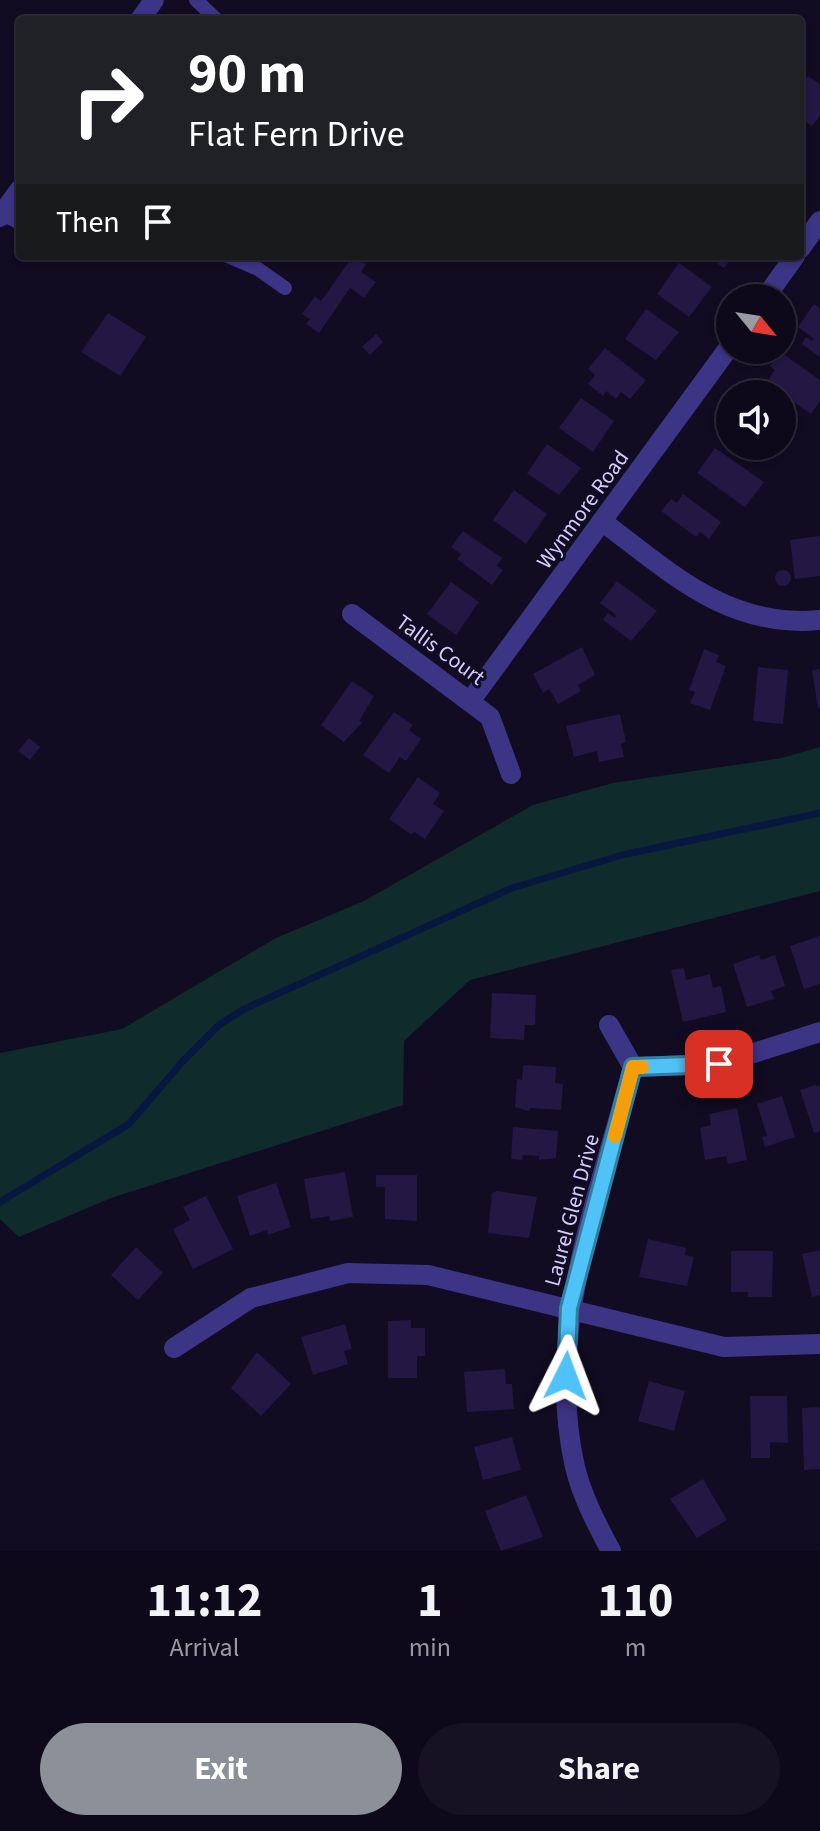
<!DOCTYPE html>
<style>
body{margin:0;font-family:"Source Sans 3",sans-serif;background:#161223;color:#f1f3f6;height:100vh;display:flex;flex-direction:column;font-size:30px;white-space:nowrap}
*{box-sizing:border-box;margin:0}
p{font-size:26px;color:#9a9aa2}
.icon{flex:none;width:44px;height:44px;fill:none;stroke:currentColor;stroke-width:2;stroke-linecap:round;stroke-linejoin:round}
.map{position:relative;height:1551px;overflow:hidden}
.sheet{display:flex;flex-direction:column;background:#0d091a;flex:1}
.sheet>*{flex:none}
.top-card{position:absolute;left:16px;top:16px;width:788px;height:244px;border-radius:8px;box-shadow:0 2px 6px #0004,0 0 0 2px #2d2a39;background:#202124;color:#fff;overflow:hidden}
.needle{width:52px;rotate:120deg}
.tools{position:absolute;left:716px;top:284px;display:grid;gap:16px}
.tools a{display:grid;place-items:center;width:80px;height:80px;border-radius:50%;background:#0d091a;box-shadow:0 2px 6px #0004,0 0 0 2px #2d2a39;font-size:40px}
.pin{position:absolute;display:grid;place-items:center;width:68px;height:68px;color:#fff;margin:-34px;border-radius:16px;box-shadow:0 4px 12px #0006}
.me{position:absolute;width:88px;margin:-44px;rotate:3deg;stroke-linejoin:round;filter:drop-shadow(0 0 6px #0008)}
.turn{display:flex;align-items:center;gap:28px;height:168px;padding:0 40px;font-size:36px}
.turn .icon{width:104px;height:104px;stroke-width:2.5}
.turn b{display:block;font-size:56px;line-height:68px}
.then{display:flex;align-items:center;height:76px;padding:0 40px;background:#0003;gap:16px;font-size:30px}
.eta{display:flex;justify-content:space-evenly;align-items:center;height:136px;text-align:center}
.eta b{font-size:48px;font-weight:700;line-height:56px}
.cta{display:flex;gap:16px;margin-top:auto;padding:16px 40px}
.cta a{flex:1;height:92px;border-radius:48px;background:#8c9099;color:#fff;font-size:32px;font-weight:700;line-height:92px;text-align:center}
.cta a+a{background:#161223;color:#f1f3f6}
.map>svg:first-child{display:block}
.green{fill:#0f2b2c}
.lines{fill:none;stroke-linecap:round;stroke-linejoin:round}
.stream{stroke:#061840;stroke-width:7}
.building{fill:#231744}
.lane{stroke:#3c3484;stroke-width:14}
.street{stroke:#3c3484;stroke-width:20}
.route-casing{stroke:#337fa1;stroke-width:20}
.route{stroke:#4fc3f7;stroke-width:14}
.slow{stroke:#f59e0b;stroke-width:14}
.labels{text-anchor:middle;stroke-width:6;stroke-linejoin:round;paint-order:stroke}
.street-label{font-size:22px;fill:#d6cdff;stroke:#110c22}
</style>
<div class="map">
<svg width="820" height="1551" viewBox="0 0 820 1551">
<rect width="100%" height="100%" fill="#110c22"/>
<path class="green" d="M820,747V891L470,980L404,1041L403,1105L111,1198L19,1237L0,1219V1053L122,1029L276,938L364,901L533,805L613,783L782,758Z"/>
<g class="lines">
<path class="stream" d="M0,1202L129,1124L183,1061L219,1025L244,1009L512,888L622,855L820,813"/>
</g>
<path class="building" d="M800,76L805,80L808,76L820,84V116L812,126L800,118Z
M353,256L366,264L361,272L376,282L364,298L350,288L319,333L306,324L310,319L302,314L315,296L321,301Z
M706,256H733L724,268Z
M679,263L712,287L689,317L657,294Z
M814,304L820,308V357L802,344L806,337L812,341L814,339L798,327Z
M646,309L679,332L656,360L625,339Z
M108,313L146,337L120,376L81,352Z
M376,334L383,342L370,355L362,347Z
M605,348L646,380L630,399L621,392L616,399L606,391L603,396L588,384L595,375L588,369Z
M780,352L820,380V401L811,414L766,383L775,370L770,366Z
M581,398L614,421L593,452L559,428Z
M547,444L581,468L559,495L527,473Z
M715,448L764,482L745,507L697,473Z
M514,490L547,514L526,544L493,520Z
M683,494L721,522L709,539L700,532L696,537L661,511L671,499L677,503Z
M463,531L502,558L497,566L503,570L492,585L457,559L461,554L451,547Z
M820,536V576L795,579L790,540Z
M775 578a8 8 0 1 1 16 0a8 8 0 1 1-16 0Z
M617,581L657,611L631,641L603,620L608,613L615,618L616,615L600,603Z
M451,582L479,602L456,635L427,614Z
M582,647L595,675L578,685L581,691L558,704L549,689L543,693L533,674Z
M704,649L719,655L716,662L726,666L710,710L690,703L695,692L689,690Z
M758,667L788,670L783,724L753,721Z
M820,669V708H818L812,670Z
M352,681L374,696L359,721L362,723L344,742L321,725Z
M394,712L413,725L409,730L421,739L406,761L400,757L389,773L363,755Z
M620,714L626,742L621,744L624,757L599,762L597,751L574,757L566,726Z
M29,738L40,747L30,760L18,751Z
M418,777L440,793L433,804L444,811L425,839L414,832L412,835L389,819Z
M820,936V984L804,989L790,946Z
M759,955L761,960L775,955L785,986L771,991L774,999L747,1007L733,964Z
M684,968L686,980L710,974L713,988L721,986L726,1012L683,1022L671,970Z
M492,993L536,995L535,1025H525L524,1040L490,1038Z
M523,1065L556,1067L555,1083L563,1084L561,1110L531,1108L528,1111L515,1107L517,1079L522,1080Z
M815,1085L820,1086V1131L814,1133L800,1090Z
M782,1096L795,1137L765,1147L762,1137L767,1136L757,1104Z
M737,1108L747,1160L728,1164L726,1156L705,1160L700,1128L711,1125L709,1114Z
M513,1127L558,1131L556,1158L539,1160V1156L523,1155L522,1160L511,1159Z
M345,1172L353,1217L330,1221L329,1216L311,1219L304,1179Z
M376,1175H417V1221L385,1219V1187H376Z
M276,1183L291,1227L268,1235L267,1230L250,1236L237,1196Z
M497,1191L537,1197L529,1238L488,1233L492,1193Z
M206,1196L233,1249L193,1269L173,1229L190,1220L183,1207Z
M648,1239L686,1248L685,1255L694,1257L687,1286L639,1277Z
M136,1247L163,1273L138,1300L111,1275Z
M820,1250V1295L812,1297L802,1254Z
M731,1251H773L772,1297H748V1292H731Z
M411,1320V1328H425V1356H417V1378H388V1321Z
M345,1324L352,1349L344,1351L348,1364L313,1375L301,1337Z
M257,1352L291,1384L261,1416L231,1388Z
M505,1369L506,1384H512L514,1409L467,1412L464,1372Z
M649,1381L685,1391L674,1431L638,1421Z
M750,1396H787L788,1443L770,1442V1458H751Z
M820,1407V1469L804,1470L802,1408Z
M512,1437L521,1470L483,1480L474,1447Z
M703,1479L727,1520L697,1538L670,1499Z
M526,1495L543,1537L501,1551L485,1511Z"/>
<g class="lines">
<path class="lane" d="M196,0L217,20
M2,214L20,223
M228,256L258,269L285,288"/>
<path class="street" d="M140,20L154,0
M0,217L20,189
M800,249L820,221
M765,298L795,256
M603,522C671,573 729,629 820,620
M352,614L490,717L511,774
M471,700L730,346
M609,1025L633,1067C599,1196 544,1332 575,1467C582,1496 597,1525 611,1551
M633,1067L719,1064L820,1032
M174,1348L251,1298L348,1273L428,1275L724,1347L820,1344"/>
</g>
<g class="lines">
<g class="route-casing">
<path id="route" d="M566,1376L569,1308L633,1067L719,1064"/>
</g>
<use href="#route" class="route"/>
<path class="slow" d="M615,1136L633,1067H642"/>
</g>
<g class="labels">
<g class="street-label">
<text transform="translate(582 509) rotate(-54)" y="8">Wynmore Road</text>
<text transform="translate(441 649) rotate(36)" y="8">Tallis Court</text>
<text transform="translate(571 1210) rotate(-75)" y="8">Laurel Glen Drive</text>
</g>
</g>
</svg>
<div class="tools">
<a><svg class="needle" viewBox="-14 -14 28 28"><path d="M0-13l5 13h-10z" fill="#e53935"/><path d="M0 13l5-13h-10z" fill="#9a9aa2"/></svg></a>
<a><svg class="icon" aria-label="sound" viewBox="0 0 24 24"><path d="M4 9h4l5-4v14l-5-4H4zM17 9q2 3 0 6"/></svg></a>
</div>
<div class="pin" style="left:719px;top:1064px;background:#d93025"><svg class="icon" aria-label="arrive" viewBox="0 0 24 24"><path d="M6 21V4h12l-3 4 3 4H6"/></svg></div>
<svg class="me" style="left:566px;top:1376px" viewBox="-20 -20 40 40"><path d="M0-17L14 15 0 8-14 15z" fill="#4fc3f7" stroke="#fff" stroke-width="4"/></svg>
<div class="top-card">
<div class="turn"><svg class="icon" aria-label="right" viewBox="0 0 24 24"><path d="M7 20v-9h11M14 6l5 5-5 5"/></svg><div><b>90 m</b>Flat Fern Drive</div></div>
<div class="then">Then<svg class="icon" aria-label="arrive" viewBox="0 0 24 24"><path d="M6 21V4h12l-3 4 3 4H6"/></svg></div>
</div>
</div>
<section class="sheet">
<div class="eta">
<div><b>11:12</b><p>Arrival</p></div>
<div><b>1</b><p>min</p></div>
<div><b>110</b><p>m</p></div>
</div>
<div class="cta"><a>Exit</a><a>Share</a></div>
</section>
